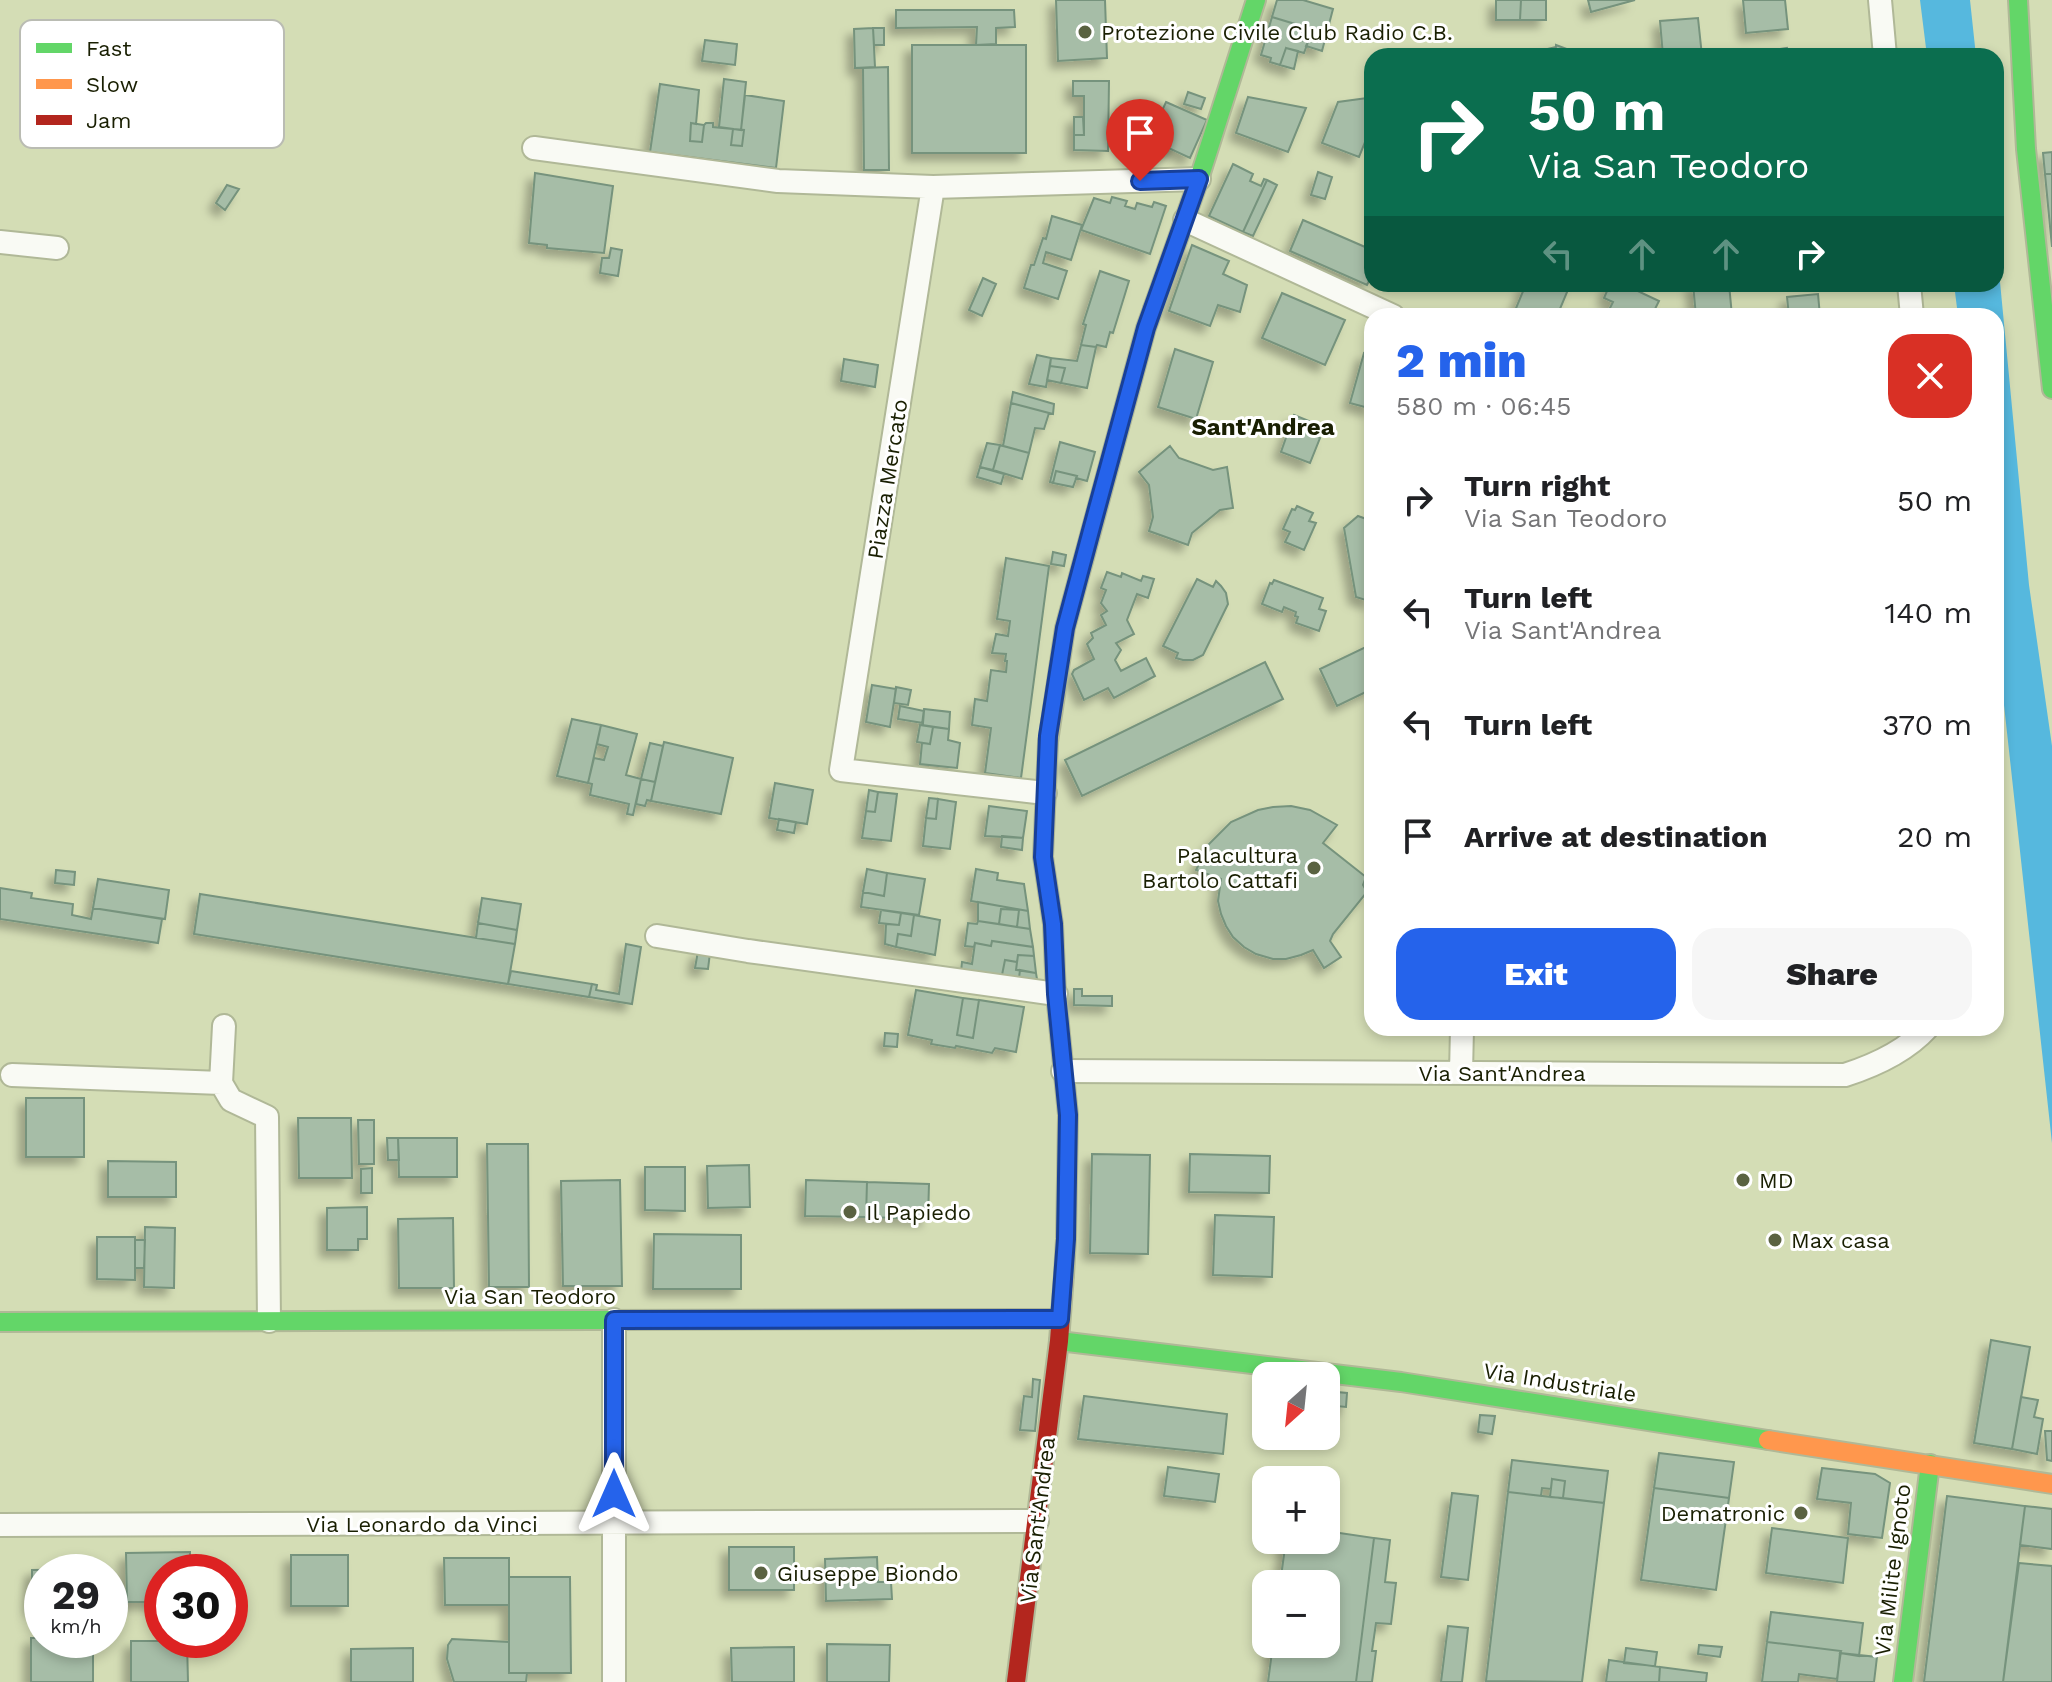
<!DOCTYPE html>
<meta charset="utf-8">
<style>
body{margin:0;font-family:"Work Sans",sans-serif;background:#f6f6f6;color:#202124;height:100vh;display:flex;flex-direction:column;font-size:30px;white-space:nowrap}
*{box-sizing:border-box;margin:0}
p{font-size:26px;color:#757577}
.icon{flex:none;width:44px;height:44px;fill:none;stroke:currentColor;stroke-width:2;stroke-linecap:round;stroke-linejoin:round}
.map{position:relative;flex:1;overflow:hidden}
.panel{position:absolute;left:1364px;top:308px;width:640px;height:728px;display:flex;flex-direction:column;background:#fff;border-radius:24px;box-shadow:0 4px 12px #0003}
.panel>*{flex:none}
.banner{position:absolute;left:1364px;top:48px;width:640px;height:244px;border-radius:24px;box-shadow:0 4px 12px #0003;background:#0b6e4f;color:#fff;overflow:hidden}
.needle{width:52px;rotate:207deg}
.controls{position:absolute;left:1252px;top:1362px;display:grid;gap:16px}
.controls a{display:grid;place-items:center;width:88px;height:88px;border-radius:16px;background:#fff;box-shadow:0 4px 12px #0003;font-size:40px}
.speed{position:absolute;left:24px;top:1554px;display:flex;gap:16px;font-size:40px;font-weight:700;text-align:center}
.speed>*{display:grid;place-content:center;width:104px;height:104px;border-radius:50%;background:#fff;box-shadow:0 4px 12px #0003;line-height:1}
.speed small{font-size:20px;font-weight:400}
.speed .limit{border:12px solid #d22;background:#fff;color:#111}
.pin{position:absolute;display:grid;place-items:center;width:68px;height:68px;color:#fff;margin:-82px -34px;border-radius:50% 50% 50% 0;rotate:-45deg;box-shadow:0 0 8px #0007}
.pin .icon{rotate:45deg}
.me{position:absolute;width:88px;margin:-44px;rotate:0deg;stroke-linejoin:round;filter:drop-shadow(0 0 6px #0008)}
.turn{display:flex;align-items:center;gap:28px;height:168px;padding:0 32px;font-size:36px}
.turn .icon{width:104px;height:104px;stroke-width:2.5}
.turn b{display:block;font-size:56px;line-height:68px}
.lanes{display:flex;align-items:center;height:76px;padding:0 32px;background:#0003;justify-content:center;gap:40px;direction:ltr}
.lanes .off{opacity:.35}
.round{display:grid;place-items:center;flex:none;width:84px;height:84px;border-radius:24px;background:#f6f6f6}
.summary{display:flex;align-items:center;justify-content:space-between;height:136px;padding:0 32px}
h1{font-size:48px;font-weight:800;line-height:60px;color:#2563eb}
.button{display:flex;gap:16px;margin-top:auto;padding:16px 32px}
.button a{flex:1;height:92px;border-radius:24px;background:#2563eb;color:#fff;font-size:32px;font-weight:800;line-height:92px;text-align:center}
.button a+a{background:#f6f6f6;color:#202124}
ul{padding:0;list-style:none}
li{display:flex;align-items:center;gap:24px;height:112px;padding:0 32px}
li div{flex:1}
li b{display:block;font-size:30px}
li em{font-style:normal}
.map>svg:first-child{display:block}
.water{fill:#56b8de}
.building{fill:#a6bda7;stroke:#76937d;stroke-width:2;filter:url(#shadow)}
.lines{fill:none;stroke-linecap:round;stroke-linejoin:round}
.street-casing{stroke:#b0b897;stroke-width:26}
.fast-casing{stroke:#b0b897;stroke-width:22}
.slow-casing{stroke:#b0b897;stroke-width:22}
.jam-casing{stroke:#b0b897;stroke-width:22}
.street{stroke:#f9faf4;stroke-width:22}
.fast{stroke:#63d668;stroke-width:18}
.slow{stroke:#ff974d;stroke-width:18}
.jam{stroke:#b3261e;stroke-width:18}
.route-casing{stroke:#184099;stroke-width:20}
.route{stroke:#2563eb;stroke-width:14}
.poi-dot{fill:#5a6241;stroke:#fff;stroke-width:3}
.labels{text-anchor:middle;stroke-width:6;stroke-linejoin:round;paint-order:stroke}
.poi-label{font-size:22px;fill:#191f02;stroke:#fff;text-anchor:start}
.street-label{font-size:22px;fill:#191f02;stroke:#fff}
.neighbourhood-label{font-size:24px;font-weight:bold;fill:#191f02;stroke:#fff}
.key{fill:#fff;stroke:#babcb3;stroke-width:2}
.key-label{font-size:22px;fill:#191f02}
</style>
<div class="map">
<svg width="2052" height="1682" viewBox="0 0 2052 1682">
<defs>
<filter id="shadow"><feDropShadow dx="-7" dy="7" stdDeviation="4" flood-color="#0004"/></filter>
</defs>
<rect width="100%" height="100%" fill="#d4ddb5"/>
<path class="water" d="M1920,0H1970L1976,56H1927Z
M1996,240L2029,585L2052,746V1143L1996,632V316H1958L1954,284H1996Z"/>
<path class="building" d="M1056,0H1105L1107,58L1058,61Z
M1277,0H1303L1333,9L1322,51L1306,46L1308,42L1301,40L1305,27L1272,17Z
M1496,0H1521L1520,20H1496Z
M1521,0H1546V20H1520Z
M1588,0H1635L1591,12Z
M1743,0H1785L1788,29L1746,33Z
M896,10H1014L1015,27L996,28V44L976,45L977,27L896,28Z
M1272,17L1305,27L1301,40L1308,42L1304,53L1286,48L1280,65L1270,62L1271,58L1261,55Z
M1698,18L1702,56H1663L1660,21Z
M873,28H884V45H874Z
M873,28L875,67L855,68L854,29Z
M705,40L737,44L735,65L702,61Z
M912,45H1026V153H912Z
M1556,45L1585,56H1533L1534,52L1556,47Z
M1286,48L1298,51L1294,69L1280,65Z
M1787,48L1789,56H1748V54Z
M888,67L889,170H864L863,68Z
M724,79L746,82L741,130L719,127Z
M1073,81H1109L1108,151L1074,150V135H1084V96H1073Z
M660,84L699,90L696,124L691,123L690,141L702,142L704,125L706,123H713V127L733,129L731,145L742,146L744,130H741L745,95L784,101L776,168L650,152Z
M1188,92L1205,98L1201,109L1184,104Z
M1248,97L1306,108L1288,152L1236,133Z
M1367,98L1372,101V125L1359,157L1322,143L1338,102Z
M1166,102L1207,120L1190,158L1149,139Z
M1074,117H1083L1084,135H1074Z
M691,123L704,125L702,142L690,141Z
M733,129L744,130L742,146L731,145Z
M2052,152V174H2045L2043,153Z
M1233,164L1253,174L1250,181L1261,186L1264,179L1267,180L1243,232L1209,216Z
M1318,172L1332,177L1325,199L1311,195Z
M535,173L613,186L604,253L547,248V245L529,243Z
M2045,174H2052V247Z
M1267,180L1277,185L1253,236L1243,232Z
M227,185L239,189L225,210L216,203Z
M1112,197L1127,201L1125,206L1135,209L1137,203L1152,207L1154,202L1166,206L1150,254L1081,230L1094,198L1110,203Z
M1052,216L1082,225L1071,260L1046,252L1043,263L1067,271L1058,299L1024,288L1031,265H1034L1043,238L1046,239Z
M1303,220L1372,250V275L1367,285L1290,251Z
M1192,245L1229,261L1223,274L1247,285L1240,312L1218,305L1210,326L1169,311Z
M611,248L622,250L618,276L600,273L602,258H609Z
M1100,271L1129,281L1113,333L1110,332L1106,347L1097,345L1096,347L1081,345L1086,325L1083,324Z
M983,278L996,284L982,316L969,310Z
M1526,284L1570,285L1557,316H1521L1514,313Z
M1610,284H1623L1659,301L1652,315L1654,316H1606L1613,302L1604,298Z
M1693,284H1729L1732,316H1696Z
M1282,293L1345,320L1325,365L1262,338Z
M1818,294L1820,316H1789L1787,297Z
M1081,345L1096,347L1087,388L1061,383L1065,368L1050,366L1051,358L1077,361Z
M1175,349L1213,362L1196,419L1158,407Z
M1364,353L1372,355V409L1350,403Z
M1037,355L1051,358L1046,387L1029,384Z
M844,359L878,365L875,387L841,381Z
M1050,366L1065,368L1061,383L1047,380Z
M1013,392L1054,404L1053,414L1011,403Z
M1011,403L1049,413L1044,429L1035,428L1029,453L1003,446Z
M1294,415L1309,421L1307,426L1317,430L1315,436L1320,438L1310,463L1281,452Z
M1060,442L1095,452L1087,481L1076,478L1077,476L1056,471L1053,483L1050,482Z
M987,443L1000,445L993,470L980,467Z
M1000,445L1029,453L1022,479L993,470Z
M1170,446L1179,458L1213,470L1227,467L1233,508L1220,510L1192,533L1188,545L1149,531L1153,517L1149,485L1139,472Z
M980,467L1004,474L1001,484L977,477Z
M1056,471L1077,476L1073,487L1053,483Z
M1297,506L1313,513L1309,521L1316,523L1304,550L1285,542L1290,532L1283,529L1292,509L1295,510Z
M1358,516L1372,521V602L1356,597L1344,528Z
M1053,552L1066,555L1064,566L1051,564Z
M1006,558L1049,566L1021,778L985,773L991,728L972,725L975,699L987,701L991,670L1006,672L1007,661H1005L1006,654L992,653L996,634L1008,636L1010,621L997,619Z
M1107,572L1121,577L1122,573L1141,581L1143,576L1154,579L1148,598L1137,594L1127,620L1134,634L1116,643L1121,650L1115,660L1121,671L1146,658L1155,676L1114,698L1108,688L1084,700L1072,674L1074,670L1094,659L1087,644L1093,638L1091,633L1106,625L1101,615L1107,611L1101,603L1106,590L1101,588Z
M1197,579L1213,587L1216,581L1221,586L1226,593L1228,604L1203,655L1193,660H1183L1176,658L1178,653L1163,646Z
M1274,580L1323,598L1319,609L1326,611L1319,631L1296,623L1298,617L1295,616L1296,612L1284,607L1282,612L1262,604L1270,583L1272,584Z
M1372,644V689L1337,706L1320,669Z
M1265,662L1283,699L1082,796L1065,760Z
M872,685L896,689L890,727L866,722Z
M896,687L911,690L908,705L894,703Z
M900,706L924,711L923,723L898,719Z
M924,709L950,712L949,729L922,725Z
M572,719L601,725L588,783L557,776Z
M601,725L637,734L626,775L641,779L633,815L627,814L629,804L590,795L592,784L588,783L594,758L604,760L608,747L597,744Z
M920,725L933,727L930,744L917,742Z
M933,727L949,729L948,740L960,743L957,768L920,764L922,743L930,744Z
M664,742L733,758L721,814L651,801Z
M650,743L663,746L655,782L641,779Z
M641,779L655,782L651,801L647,800L645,806L636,804Z
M775,783L813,790L807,824L769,818Z
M869,790L878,792L875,812L866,811Z
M878,792L897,794L891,841L862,838L866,811L875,812Z
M929,798L938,799L936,819L926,818Z
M938,799L956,802L950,849L923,846L926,818L936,819Z
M989,806L1027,811L1023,838L985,836Z
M1291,806L1310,810L1337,825L1323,843L1366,877L1363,885L1367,892L1333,934L1330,941L1341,957L1324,968L1313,950L1301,955L1286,959H1273L1256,954L1244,947L1233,937L1226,926L1221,914L1218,901L1221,879L1196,870L1209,844L1231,822L1258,810L1273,807Z
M779,819L796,822L794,833L777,830Z
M1002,836L1023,838L1022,850L1001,847Z
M867,869L887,873L884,896L863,892Z
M976,869L998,873L997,880L1024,884L1028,911L971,901Z
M56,870L75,872L74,885L55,883Z
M887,873L925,879L919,915L861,907L863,892L884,896Z
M98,879L169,890L165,919L93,908Z
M0,888L32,893L31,898L73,904L72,915L91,919L93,908L162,919L158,943L0,919Z
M200,894L515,944L508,984L194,934Z
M482,898L521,904L517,930L478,923Z
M978,902L1028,911L1030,929L1017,927L1019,910L1001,909L999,924L978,921Z
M1001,909L1019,910L1017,927L999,924Z
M881,910L901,913L899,925L879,923Z
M901,913L914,915L911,936L898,934L896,947L885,944L886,924L899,925Z
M914,915L940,920L935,955L896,947L898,934L911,936Z
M978,921L1030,929L1033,947L992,941L991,946L975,943L974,947L965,946L968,923L977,924Z
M478,923L517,930L515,944L476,938Z
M992,941L1033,947L1034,956L1018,955L1017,962L1005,960L1002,975L1019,978L1020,970L1036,973L1038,985L961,972L962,962L972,964L975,943L991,946Z
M626,944L641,947L632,1004L589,997L592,984L597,985L596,990L619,994Z
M698,951L710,953L708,969L695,968Z
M1018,955L1034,956L1036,973L1016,970Z
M1005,960L1017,962L1016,970H1020L1019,978L1002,975Z
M511,971L592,984L589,997L508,984Z
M1074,989H1082V996H1112V1006L1074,1005Z
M916,990L963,998L957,1035L973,1038L979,1000L1024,1007L1016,1052L995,1048L992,1053L956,1046L955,1048L931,1044L932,1040L908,1035Z
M963,998L979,1000L973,1038L957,1035Z
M885,1033L898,1034L897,1047L884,1046Z
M26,1098H84V1157H26Z
M298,1118H351L352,1178H299Z
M358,1120H374V1164H359Z
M387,1138H398L399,1160H388Z
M398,1138H457V1177H399Z
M487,1144H528L529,1287H489Z
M1092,1154L1150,1155L1148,1254L1090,1253Z
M1190,1154L1270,1156L1269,1193L1189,1192Z
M108,1161L176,1162V1197H108Z
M749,1165L750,1207L708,1208L707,1166Z
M645,1167H685V1211L645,1210Z
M372,1168V1193H361V1169Z
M620,1180L622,1286H563L561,1181Z
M806,1180L867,1182L866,1217L805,1216Z
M867,1182L929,1184L928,1219L866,1217Z
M367,1207V1239H358V1250H327V1208Z
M1215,1215L1274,1217L1272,1277L1213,1275Z
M453,1218L454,1288H399L398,1219Z
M145,1227L175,1228L174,1288L144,1287Z
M654,1234L741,1235V1289H653Z
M97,1237H135V1280L97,1279Z
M135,1240H145L144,1268H135Z
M1991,1340L2030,1347L2012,1449L1974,1443Z
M1033,1379L1040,1380L1035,1431L1020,1430L1024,1396L1032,1397Z
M1326,1391L1347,1393L1346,1407L1326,1405Z
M1084,1396L1227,1414L1223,1454L1078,1439Z
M2021,1397L2038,1400L2034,1417L2043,1419L2037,1454L2012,1449Z
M1480,1415L1495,1416L1492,1434L1478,1432Z
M2045,1431H2052V1461L2047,1460Z
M1659,1453L1734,1462L1729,1498L1654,1488Z
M1512,1460L1608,1471L1604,1503L1563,1498L1565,1481L1552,1479L1551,1489L1542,1488L1541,1496L1508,1492Z
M1168,1467L1219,1474L1215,1502L1164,1496Z
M1822,1468L1875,1474L1890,1483L1882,1538L1848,1534L1851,1503L1817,1499Z
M1552,1479L1565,1481L1563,1498L1550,1497Z
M1654,1488L1729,1498L1716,1590L1641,1580Z
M1508,1492L1604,1503L1582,1682L1486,1681Z
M1452,1493L1478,1496L1468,1580L1441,1577Z
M1947,1496L2025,1506L2003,1682H1924Z
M2025,1506L2052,1509V1549L2020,1545Z
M1772,1528L1848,1538L1843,1583L1766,1573Z
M1326,1531L1374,1538L1356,1682H1268L1273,1644H1326V1584H1280L1286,1540H1326Z
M1374,1538L1390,1540L1385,1582L1396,1583L1391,1624L1376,1623L1372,1651H1376L1372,1682H1356Z
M729,1547H794V1590H729Z
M190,1552V1572H162V1602H127L126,1553Z
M291,1555H348V1606H291Z
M877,1557L878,1582H891L892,1599L826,1601L825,1559Z
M444,1558H509V1605H445Z
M2019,1563L2052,1566V1682H2003Z
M93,1569V1572H42V1608H32V1570Z
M509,1577H570L571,1673H509Z
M1771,1612L1863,1623L1859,1656L1840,1653L1841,1651L1767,1642Z
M1448,1626L1468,1628L1462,1682H1441Z
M31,1638H42V1640H93V1682H31Z
M452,1639L509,1642V1673H527L526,1682H454L447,1659L448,1645Z
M131,1641H187L188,1682H131Z
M1767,1642L1841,1651L1837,1679L1799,1674L1798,1682H1762Z
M827,1644L890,1645L889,1682H827Z
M1699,1645L1722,1647L1720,1657L1698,1654Z
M794,1647V1682H732L731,1648Z
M413,1648V1682H351V1649Z
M1626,1648L1657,1652L1655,1666L1624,1663Z
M1840,1653L1877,1657L1874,1682H1837Z
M1609,1660L1660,1667L1659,1682H1606Z
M1660,1667L1707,1673L1706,1682H1659Z"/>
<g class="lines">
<g class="street-casing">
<path id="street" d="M1880,0L1885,56
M534,148L778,181L933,187L1199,179
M933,187L841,770L1045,793
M1185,220L1393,316
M0,242L57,248
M1909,284L1912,316
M657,936L748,951L1056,994
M224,1026L221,1083L231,1100L267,1117L269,1321
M1063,1071L1845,1075C1873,1066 1906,1051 1927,1028
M1461,1073L1462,1028
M12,1075L221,1083
M0,1525L1037,1521
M614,1682V1320"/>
</g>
<g class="fast-casing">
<path id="fast" d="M2018,0L2026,149L2052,389
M1153,309L1199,179L1256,0
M1048,742L1043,857L1053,924L1056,994L1068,1115L1066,1239L1064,1275
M0,1322L926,1319
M1059,1341L1401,1382L1768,1440
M1903,1682L1930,1464"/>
</g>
<g class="slow-casing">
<path id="slow" d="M1048,742L1065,628L1146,328L1153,309
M926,1319H1060
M1768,1440L2052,1484"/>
</g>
<g class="jam-casing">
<path id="jam" d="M1016,1682L1059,1341L1064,1275"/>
</g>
<use href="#street" class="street"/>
<use href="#fast" class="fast"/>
<use href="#slow" class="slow"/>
<use href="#jam" class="jam"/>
</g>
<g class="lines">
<g class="route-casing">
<path id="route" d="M614,1494V1320L1060,1319L1066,1239L1068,1115L1056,994L1053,924L1043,857L1048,736L1065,628L1092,527L1146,328L1199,179L1140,181"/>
</g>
<use href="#route" class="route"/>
</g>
<g class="poi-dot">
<circle cx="1085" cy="32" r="8"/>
<circle cx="1314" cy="868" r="8"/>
<circle cx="1743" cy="1180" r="8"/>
<circle cx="850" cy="1212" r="8"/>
<circle cx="1775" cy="1240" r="8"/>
<circle cx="1801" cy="1513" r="8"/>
<circle cx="761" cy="1573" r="8"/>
</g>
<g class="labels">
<g class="poi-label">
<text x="1101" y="40">Protezione Civile Club Radio C.B.</text>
<text x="1298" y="863" text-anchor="end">Palacultura<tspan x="1298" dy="25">Bartolo Cattafi</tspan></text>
<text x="1759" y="1188">MD</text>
<text x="866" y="1220">Il Papiedo</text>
<text x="1791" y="1248">Max casa</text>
<text x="1785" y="1521" text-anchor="end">Dematronic</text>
<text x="777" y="1581">Giuseppe Biondo</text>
</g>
<g class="street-label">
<text transform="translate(887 479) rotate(-81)" y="8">Piazza Mercato</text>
<text x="1502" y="1081">Via Sant'Andrea</text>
<text x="530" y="1304">Via San Teodoro</text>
<text transform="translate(1560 1382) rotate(9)" y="8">Via Industriale</text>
<text transform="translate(1037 1520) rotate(-83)" y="8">Via Sant'Andrea</text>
<text x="422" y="1532">Via Leonardo da Vinci</text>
<text transform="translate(1892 1570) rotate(-83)" y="8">Via Milite Ignoto</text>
</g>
<g class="neighbourhood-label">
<text x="1263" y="435">Sant'Andrea</text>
</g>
</g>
<rect x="20" y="20" width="264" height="128" rx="12" class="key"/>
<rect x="36" y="43" width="36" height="10" fill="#63d668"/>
<rect x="36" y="79" width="36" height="10" fill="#ff974d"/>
<rect x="36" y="115" width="36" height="10" fill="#b3261e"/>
<g class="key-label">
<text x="86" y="56">Fast</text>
<text x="86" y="92">Slow</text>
<text x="86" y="128">Jam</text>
</g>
</svg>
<div class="controls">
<a><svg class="needle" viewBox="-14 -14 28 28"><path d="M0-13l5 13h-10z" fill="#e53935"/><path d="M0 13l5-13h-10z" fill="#757577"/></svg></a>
<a>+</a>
<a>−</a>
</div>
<div class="speed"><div>29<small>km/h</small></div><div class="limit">30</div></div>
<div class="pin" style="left:1140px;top:181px;background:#d93025"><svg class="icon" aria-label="arrive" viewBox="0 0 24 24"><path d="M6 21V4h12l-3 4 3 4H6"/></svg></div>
<svg class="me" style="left:614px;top:1494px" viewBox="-20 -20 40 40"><path d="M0-17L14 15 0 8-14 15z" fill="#2563eb" stroke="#fff" stroke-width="4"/></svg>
<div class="banner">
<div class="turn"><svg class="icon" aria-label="right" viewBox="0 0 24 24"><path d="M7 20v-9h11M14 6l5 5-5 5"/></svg><div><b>50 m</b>Via San Teodoro</div></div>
<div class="lanes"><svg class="icon off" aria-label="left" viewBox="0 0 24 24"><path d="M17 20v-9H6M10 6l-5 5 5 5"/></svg><svg class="icon off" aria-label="ahead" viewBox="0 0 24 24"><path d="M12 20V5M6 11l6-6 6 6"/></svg><svg class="icon off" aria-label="ahead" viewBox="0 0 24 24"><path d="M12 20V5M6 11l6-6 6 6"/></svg><svg class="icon" aria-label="right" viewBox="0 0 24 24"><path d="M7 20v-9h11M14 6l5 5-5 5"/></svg></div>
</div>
<section class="panel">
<div class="summary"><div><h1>2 min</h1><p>580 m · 06:45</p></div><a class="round" style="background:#d93025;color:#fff"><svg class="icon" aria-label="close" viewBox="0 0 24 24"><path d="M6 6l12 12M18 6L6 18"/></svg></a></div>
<ul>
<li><svg class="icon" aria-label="right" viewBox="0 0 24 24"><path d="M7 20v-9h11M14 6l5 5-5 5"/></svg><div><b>Turn right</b><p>Via San Teodoro</p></div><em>50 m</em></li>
<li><svg class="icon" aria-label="left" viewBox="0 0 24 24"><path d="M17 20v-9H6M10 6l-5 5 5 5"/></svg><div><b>Turn left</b><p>Via Sant'Andrea</p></div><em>140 m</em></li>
<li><svg class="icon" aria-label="left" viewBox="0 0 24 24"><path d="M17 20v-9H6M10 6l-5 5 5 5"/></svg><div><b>Turn left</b></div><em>370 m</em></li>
<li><svg class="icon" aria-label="arrive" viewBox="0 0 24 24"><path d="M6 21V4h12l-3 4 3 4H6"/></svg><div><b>Arrive at destination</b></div><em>20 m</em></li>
</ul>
<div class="button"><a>Exit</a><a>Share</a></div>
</section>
</div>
